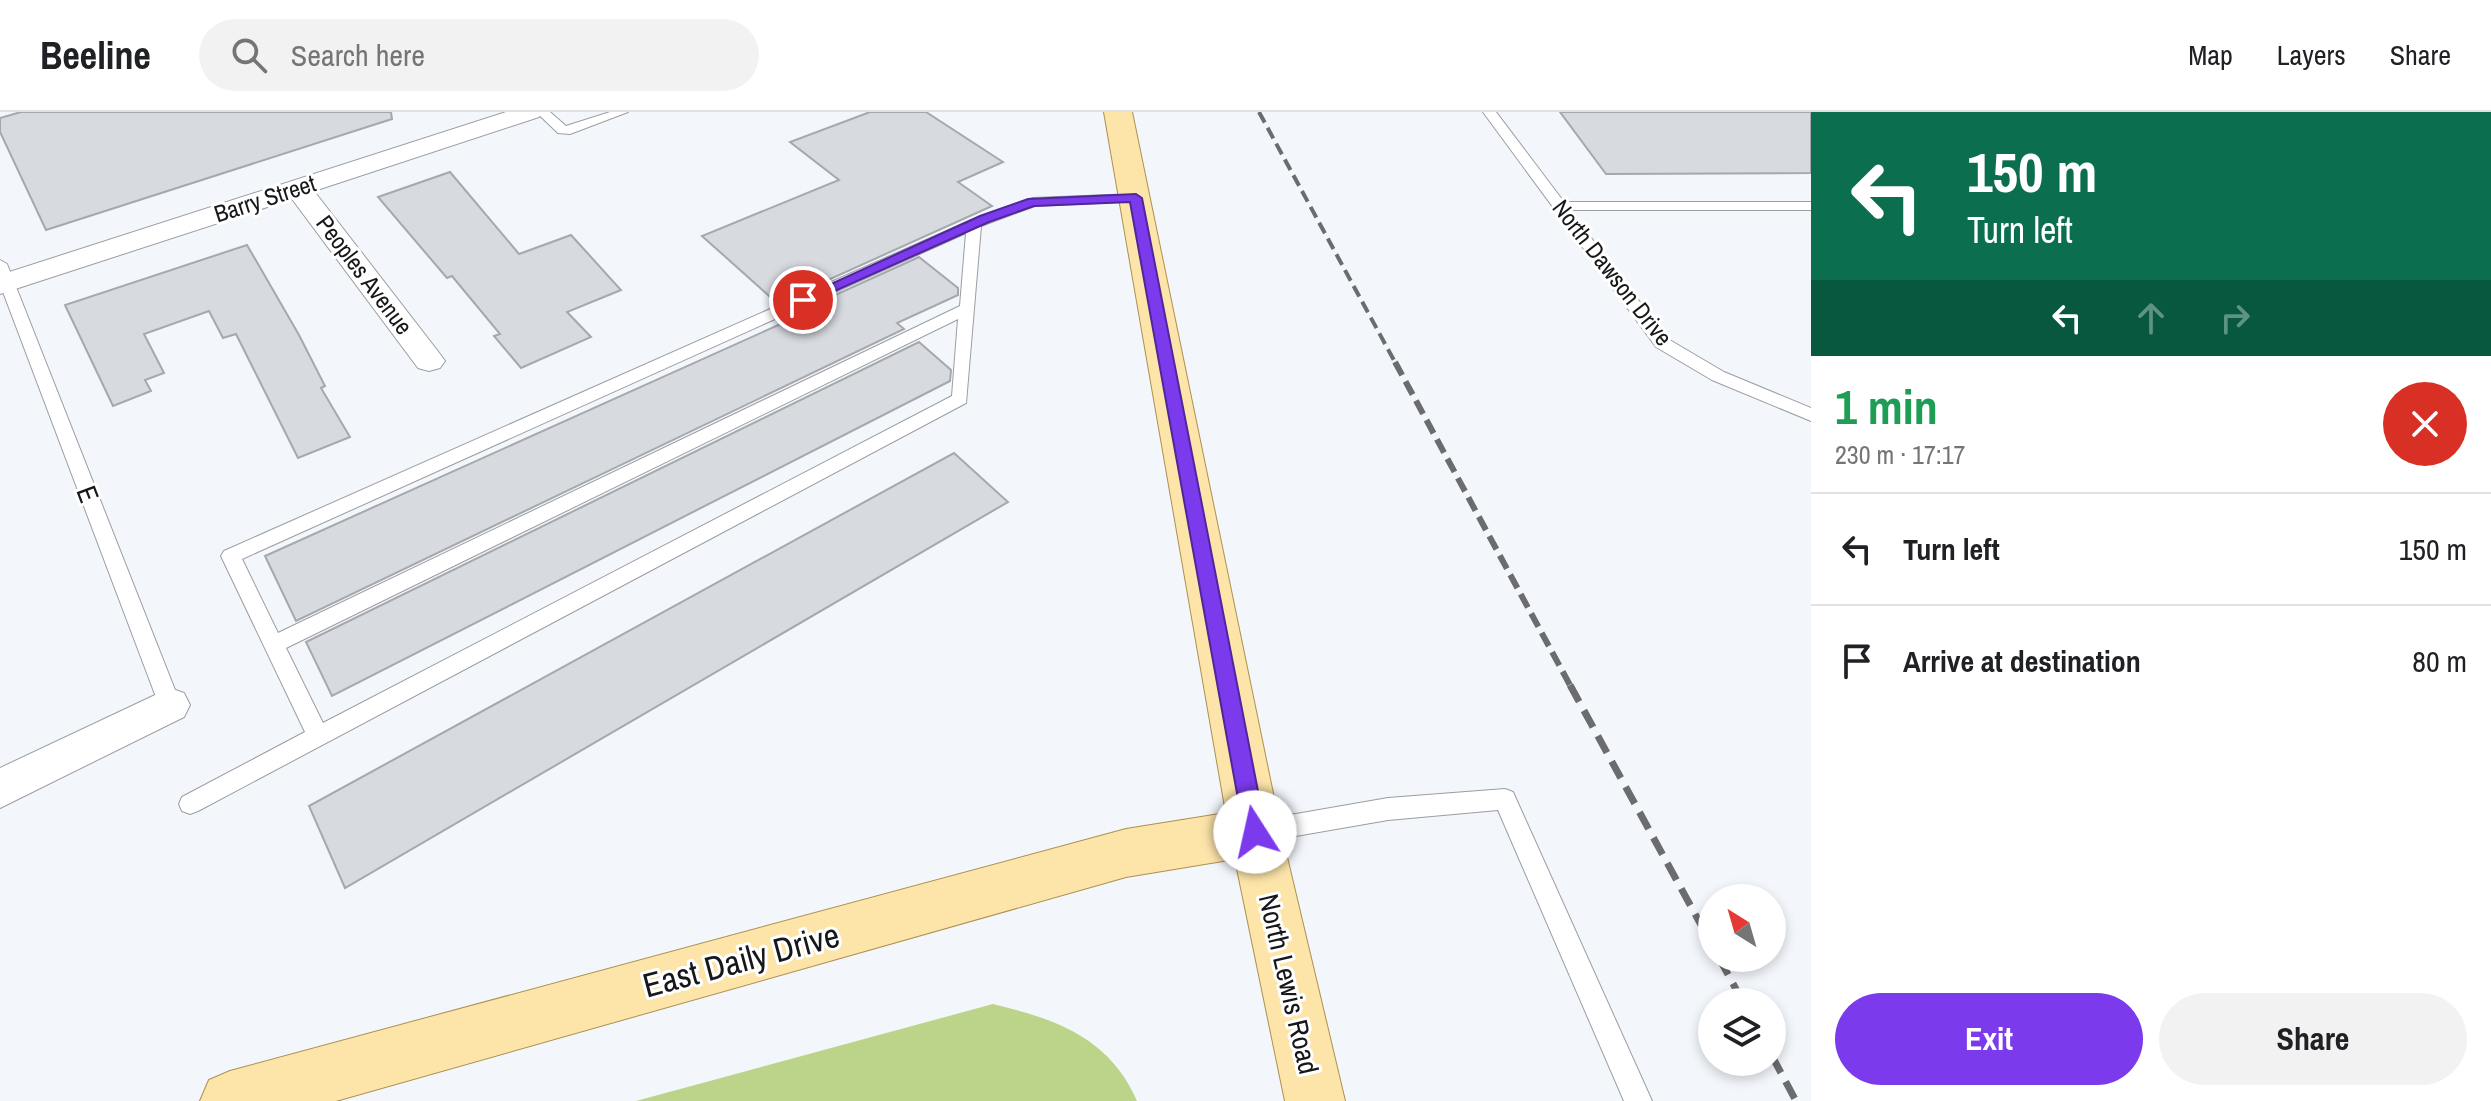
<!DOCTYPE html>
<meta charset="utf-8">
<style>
body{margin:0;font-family:"Archivo Narrow",sans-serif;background:#f2f2f2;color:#202124;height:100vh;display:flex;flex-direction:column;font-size:30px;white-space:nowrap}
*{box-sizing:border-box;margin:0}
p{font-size:26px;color:#757577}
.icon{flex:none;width:44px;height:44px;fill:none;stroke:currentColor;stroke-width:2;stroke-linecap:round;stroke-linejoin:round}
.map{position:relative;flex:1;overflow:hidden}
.side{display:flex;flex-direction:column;background:#fff;width:680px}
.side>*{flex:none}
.banner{background:#0b6e4f;color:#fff;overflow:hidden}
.needle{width:52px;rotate:323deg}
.buttons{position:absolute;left:1698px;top:772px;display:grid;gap:16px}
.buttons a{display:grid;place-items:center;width:88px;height:88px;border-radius:50%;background:#fff;box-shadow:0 4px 12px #0003;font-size:40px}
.pin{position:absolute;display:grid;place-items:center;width:68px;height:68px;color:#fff;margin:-34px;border:4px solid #fff;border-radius:50%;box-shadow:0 2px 8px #0007}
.me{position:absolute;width:88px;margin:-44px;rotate:350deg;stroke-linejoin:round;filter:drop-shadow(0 0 6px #0008)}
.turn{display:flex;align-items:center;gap:28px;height:168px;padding:0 24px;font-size:36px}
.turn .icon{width:104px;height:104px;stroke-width:2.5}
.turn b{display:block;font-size:56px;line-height:68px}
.lanes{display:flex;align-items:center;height:76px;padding:0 24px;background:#0003;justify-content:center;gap:40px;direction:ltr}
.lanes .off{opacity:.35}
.round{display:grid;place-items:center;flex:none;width:84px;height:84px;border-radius:42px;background:#f2f2f2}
.overview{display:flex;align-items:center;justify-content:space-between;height:136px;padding:0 24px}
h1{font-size:48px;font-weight:700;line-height:60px;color:#1e9e55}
.cta{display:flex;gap:16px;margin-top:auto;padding:16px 24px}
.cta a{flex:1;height:92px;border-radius:48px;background:#7c3aed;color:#fff;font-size:32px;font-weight:700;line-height:92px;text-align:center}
.cta a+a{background:#f2f2f2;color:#202124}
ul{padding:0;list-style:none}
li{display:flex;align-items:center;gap:24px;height:112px;padding:0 24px;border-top:2px solid #e0e0e0}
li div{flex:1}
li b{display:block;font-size:30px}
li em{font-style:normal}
header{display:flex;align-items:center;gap:48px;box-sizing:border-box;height:112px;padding:0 40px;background:#fff;border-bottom:2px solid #e0e0e0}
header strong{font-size:38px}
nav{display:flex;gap:44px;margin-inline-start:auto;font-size:28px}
.search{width:560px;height:72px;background:#f2f2f2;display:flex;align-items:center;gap:20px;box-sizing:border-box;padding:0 28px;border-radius:44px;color:#757577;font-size:30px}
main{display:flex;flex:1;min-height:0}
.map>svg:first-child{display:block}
.green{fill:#bcd489}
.building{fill:#d7dadf;stroke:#a5a8ad;stroke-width:2}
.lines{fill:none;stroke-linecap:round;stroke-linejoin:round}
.lane-casing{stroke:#9a9da2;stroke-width:2}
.street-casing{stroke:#9a9da2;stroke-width:2}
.primary-casing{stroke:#ab9151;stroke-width:2}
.lane{fill:#fff;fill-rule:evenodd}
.street{fill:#fff;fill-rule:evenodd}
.primary{fill:#fde4a9;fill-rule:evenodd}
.rail-far2{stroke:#6b6c6f;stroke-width:4;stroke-dasharray:12 6;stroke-linecap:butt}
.rail-far1{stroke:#6b6c6f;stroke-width:6;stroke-dasharray:15 7;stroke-linecap:butt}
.rail{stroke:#6b6c6f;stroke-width:7;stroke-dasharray:19 10;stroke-linecap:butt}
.route{fill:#7c3aed;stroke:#51269a;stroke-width:2}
.labels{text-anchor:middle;stroke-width:6;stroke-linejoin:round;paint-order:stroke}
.far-street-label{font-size:24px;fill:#161718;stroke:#fff}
.street-label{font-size:28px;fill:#161718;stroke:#fff}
.near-street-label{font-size:34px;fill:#161718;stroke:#fff}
</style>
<header>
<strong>Beeline</strong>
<div class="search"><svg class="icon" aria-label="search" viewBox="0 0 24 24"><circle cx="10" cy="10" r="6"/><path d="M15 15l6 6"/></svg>Search here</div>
<nav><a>Map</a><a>Layers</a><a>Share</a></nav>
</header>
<main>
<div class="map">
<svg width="1811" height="989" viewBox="0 0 1811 989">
<rect width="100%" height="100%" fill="#f3f6fb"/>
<path class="green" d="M993,892C1055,907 1109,925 1137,989H636Z"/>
<path class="building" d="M21,0H391L392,7L46,118L0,20V6Z
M870,0H926L1003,50L958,70L992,94L777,191L702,124L839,68L790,30Z
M1560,0H1811V61L1606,62Z
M450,60L519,142L571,123L621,178L567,200L591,225L521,256L494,224L500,222L452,164L447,166L378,85Z
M247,133L299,223L325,274L321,276L350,325L298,346L236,222L223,226L209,199L144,222L164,261L145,268L151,279L113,294L65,193Z
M919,145L958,176V183L897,211L904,217L296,509L265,444L794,206L791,203Z
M919,230L951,258L950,269L332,584L306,530Z
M954,341L1008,390L345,776L309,694Z"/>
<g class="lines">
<g class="lane-casing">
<path id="lane" d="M536,0H550L566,14L610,0H628L570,22L558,21Z
M1483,0H1496L1564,90H1811V98H1570L1668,227L1724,260L1811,296V309L1712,268L1656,235Z
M1136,82L1141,83V89L1035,94L981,114L966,291L198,699L190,702L182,699L179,692L182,685L305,620L221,444L224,439L969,109L1033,86ZM966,121L960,194L278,521L242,447ZM958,207L952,284L323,611L286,536Z
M0,148L7,152L181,593L178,599L170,602L162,599L159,593L0,172Z
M1505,677L1513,680L1652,989H1624L1498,698L1388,708L1255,731L1247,728L1243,720L1247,712L1255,709L1388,686Z"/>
</g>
<g class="street-casing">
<path id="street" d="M506,0H542L539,5L314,79L440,242L445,249L440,256L429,259L418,256L292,87L0,182V163Z
M170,576L184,581L190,593L184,605L0,696V656Z"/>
</g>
<g class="primary-casing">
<path id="primary" d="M1104,0H1132L1281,720L1345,989H1285L1235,747L1126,765L336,989H200L209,968L230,959L1126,717L1226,701Z"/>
</g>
<use href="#lane" class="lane"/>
<use href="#street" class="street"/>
<use href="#primary" class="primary"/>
<path class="rail-far2" d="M1259,0L1396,252"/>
<path class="rail-far1" d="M1395,250L1571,575"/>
<path class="rail" d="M1570,573L1712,833
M1719,846L1743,890
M1772,944L1796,989"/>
</g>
<path class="route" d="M1136,82L1142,86L1266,720L1262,727L1255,730L1248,727L1244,720L1130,90L1034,94L989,110L808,191L796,188L980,104L1028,87Z"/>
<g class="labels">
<g class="far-street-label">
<text transform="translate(265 87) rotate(-18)" y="8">Barry Street</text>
<text transform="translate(1612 161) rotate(52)" y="8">North Dawson Drive</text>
<text transform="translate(364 163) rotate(53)" y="8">Peoples Avenue</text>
</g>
<g class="street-label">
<text transform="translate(88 382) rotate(69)" y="10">E</text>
<text transform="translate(1289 872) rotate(77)" y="10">North Lewis Road</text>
</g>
<g class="near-street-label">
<text transform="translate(741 848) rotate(-15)" y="12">East Daily Drive</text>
</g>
</g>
</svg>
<div class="buttons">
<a><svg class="needle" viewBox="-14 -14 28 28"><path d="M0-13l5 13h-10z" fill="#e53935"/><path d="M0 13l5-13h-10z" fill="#757577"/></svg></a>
<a><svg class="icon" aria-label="layers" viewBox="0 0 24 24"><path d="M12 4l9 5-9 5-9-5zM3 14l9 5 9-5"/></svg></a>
</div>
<div class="pin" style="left:803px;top:188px;background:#d93025"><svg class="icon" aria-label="arrive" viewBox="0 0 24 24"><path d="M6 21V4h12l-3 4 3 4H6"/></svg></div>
<svg class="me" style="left:1255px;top:720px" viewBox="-20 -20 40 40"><circle r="19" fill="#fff"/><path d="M0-13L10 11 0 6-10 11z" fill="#7c3aed"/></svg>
</div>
<section class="side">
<div class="banner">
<div class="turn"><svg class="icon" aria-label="left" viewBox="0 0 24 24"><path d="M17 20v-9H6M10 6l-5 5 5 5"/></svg><div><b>150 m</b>Turn left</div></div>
<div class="lanes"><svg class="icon" aria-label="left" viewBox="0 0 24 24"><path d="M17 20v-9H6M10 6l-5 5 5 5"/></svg><svg class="icon off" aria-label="ahead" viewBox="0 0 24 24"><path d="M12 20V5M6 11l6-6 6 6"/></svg><svg class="icon off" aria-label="right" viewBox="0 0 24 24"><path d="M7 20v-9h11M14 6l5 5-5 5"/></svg></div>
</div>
<div class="overview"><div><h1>1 min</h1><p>230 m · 17:17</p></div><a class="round" style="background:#d93025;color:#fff"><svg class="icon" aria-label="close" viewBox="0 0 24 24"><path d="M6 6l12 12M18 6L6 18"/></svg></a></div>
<ul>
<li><svg class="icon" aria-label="left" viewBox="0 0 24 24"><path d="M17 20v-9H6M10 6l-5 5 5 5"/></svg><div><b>Turn left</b></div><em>150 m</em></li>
<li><svg class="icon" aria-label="arrive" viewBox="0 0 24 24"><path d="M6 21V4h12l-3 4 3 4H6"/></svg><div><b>Arrive at destination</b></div><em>80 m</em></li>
</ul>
<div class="cta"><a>Exit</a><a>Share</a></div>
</section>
</main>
